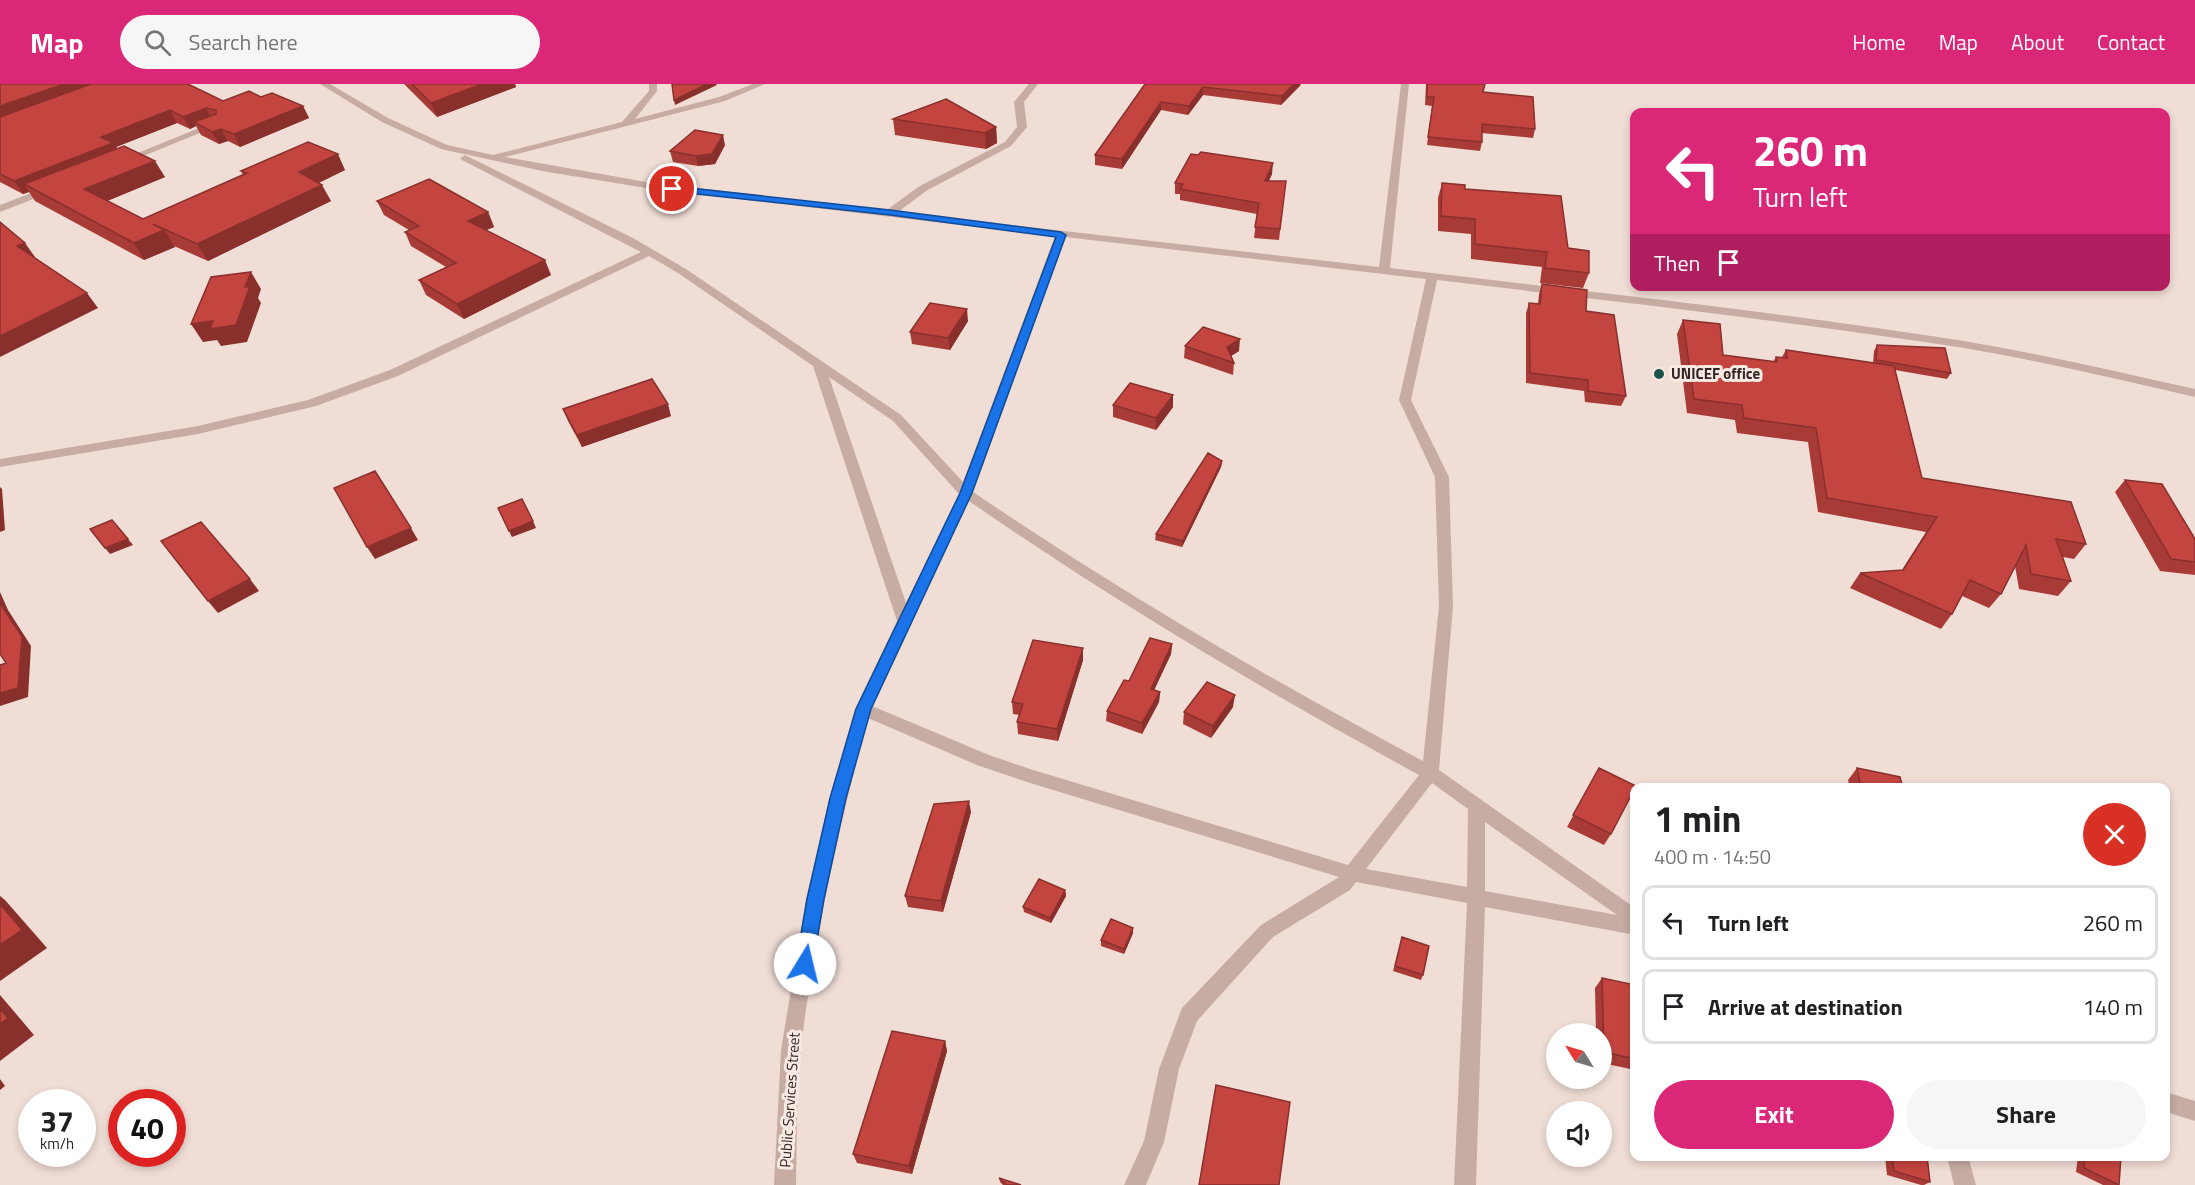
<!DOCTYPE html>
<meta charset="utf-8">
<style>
body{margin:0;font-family:"Titillium Web",sans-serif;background:#f6f6f6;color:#202124;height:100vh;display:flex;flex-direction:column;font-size:22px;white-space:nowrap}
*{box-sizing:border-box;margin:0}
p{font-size:20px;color:#757577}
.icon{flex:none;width:33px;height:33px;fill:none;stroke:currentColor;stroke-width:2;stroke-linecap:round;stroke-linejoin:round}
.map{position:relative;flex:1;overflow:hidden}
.sheet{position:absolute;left:1630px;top:699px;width:540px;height:378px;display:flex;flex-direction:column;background:#fff;border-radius:12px;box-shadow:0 3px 9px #0003}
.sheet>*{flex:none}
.top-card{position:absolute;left:1630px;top:24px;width:540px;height:183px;border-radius:12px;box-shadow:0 3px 9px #0003;background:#db2777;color:#fff;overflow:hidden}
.needle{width:39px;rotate:307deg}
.fabs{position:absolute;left:1546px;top:939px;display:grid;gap:12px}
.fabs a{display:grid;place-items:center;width:66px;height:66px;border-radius:50%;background:#fff;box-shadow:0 3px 9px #0003;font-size:30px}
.speed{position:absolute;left:18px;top:1005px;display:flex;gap:12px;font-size:30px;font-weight:700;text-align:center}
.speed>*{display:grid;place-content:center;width:78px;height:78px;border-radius:50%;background:#fff;box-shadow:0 3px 9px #0003;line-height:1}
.speed small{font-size:15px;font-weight:400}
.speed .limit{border:9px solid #d22;background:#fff;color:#111}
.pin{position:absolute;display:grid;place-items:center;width:51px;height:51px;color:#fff;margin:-26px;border:3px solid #fff;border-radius:50%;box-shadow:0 2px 6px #0007}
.me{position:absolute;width:66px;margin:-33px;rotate:9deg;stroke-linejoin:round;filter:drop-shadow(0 0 4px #0008)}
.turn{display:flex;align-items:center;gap:21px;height:126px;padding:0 24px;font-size:27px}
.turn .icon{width:78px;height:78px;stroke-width:2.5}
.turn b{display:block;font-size:42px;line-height:51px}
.then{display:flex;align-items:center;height:57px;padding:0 24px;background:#0003;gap:12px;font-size:22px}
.round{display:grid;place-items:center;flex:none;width:63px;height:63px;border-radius:32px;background:#f6f6f6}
.overview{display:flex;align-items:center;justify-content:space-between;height:102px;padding:0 24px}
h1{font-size:36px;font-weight:700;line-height:45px}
.button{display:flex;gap:12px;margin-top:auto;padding:12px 24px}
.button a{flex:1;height:69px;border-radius:36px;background:#db2777;color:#fff;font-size:24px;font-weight:700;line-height:69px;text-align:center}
.button a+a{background:#f6f6f6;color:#202124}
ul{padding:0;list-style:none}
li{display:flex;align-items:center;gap:18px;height:75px;margin:0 12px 9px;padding:0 12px;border:3px solid #e0e0e0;border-radius:12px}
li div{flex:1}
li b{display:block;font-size:22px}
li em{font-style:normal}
header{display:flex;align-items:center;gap:36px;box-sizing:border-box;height:84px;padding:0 30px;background:#db2777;color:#fff}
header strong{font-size:28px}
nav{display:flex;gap:33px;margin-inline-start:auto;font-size:21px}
.search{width:420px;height:54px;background:#f6f6f6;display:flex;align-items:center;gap:15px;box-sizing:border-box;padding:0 21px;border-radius:33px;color:#757577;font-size:22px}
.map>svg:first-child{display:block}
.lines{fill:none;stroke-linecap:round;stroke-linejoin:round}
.minor{fill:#c7aca3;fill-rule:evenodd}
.wall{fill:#a93b37}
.shaded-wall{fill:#89302d}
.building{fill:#c44540;stroke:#89302d;stroke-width:1.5}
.route{fill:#1a73e8;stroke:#114b97;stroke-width:1.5}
.poi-dot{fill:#1c534b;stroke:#f8e9e2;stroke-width:2}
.labels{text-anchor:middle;stroke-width:6;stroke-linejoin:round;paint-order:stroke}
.poi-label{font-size:15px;font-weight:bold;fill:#322625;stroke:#f8e9e2;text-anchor:start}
.street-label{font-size:15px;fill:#322625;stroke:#f8e9e2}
</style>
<header>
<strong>Map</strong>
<div class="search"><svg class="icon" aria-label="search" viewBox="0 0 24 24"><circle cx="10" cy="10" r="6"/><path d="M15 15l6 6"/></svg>Search here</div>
<nav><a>Home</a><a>Map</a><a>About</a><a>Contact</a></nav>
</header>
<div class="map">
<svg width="2195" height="1101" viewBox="0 0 2195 1101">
<rect width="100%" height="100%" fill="#f0ded6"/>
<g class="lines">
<path class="minor" d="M320,0H330L388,34L447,61L493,71L622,38L649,7V0H657V7L635,35L719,13L753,0H765L725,17L505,73L652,99L887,126L918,103L1005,58L1017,43L1014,18L1029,0H1038L1024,18L1027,43L1011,62L926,107L898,128L1379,183L1401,0H1409L1390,184C1581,207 1774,227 1964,257C2042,270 2118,288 2195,305V313C2118,295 2041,277 1964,264C1789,237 1612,217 1437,196L1411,316L1449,393L1453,522L1439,686L1635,824V851L1485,823L1476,1101H1454L1467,819L1356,798L1350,806L1273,853L1197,937L1179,985L1164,1058L1146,1101H1124L1144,1057L1159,985L1182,924L1261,841L1339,793L1030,699L977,681L868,634C839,743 814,852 801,964C796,1009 797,1056 796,1101H774L781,966L806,815L830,714L855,625L897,537L813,282L678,189L649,172L398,292L316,322L198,350L0,383V375L198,342L308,316L390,286L641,168L462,76L460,74L465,71L633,154L686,185L901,331L963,398L1055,152L652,105L542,87L441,65L382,38ZM1065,153L1426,195L1399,316L1435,393L1439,522L1423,677C1269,595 1118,506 973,408ZM829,293L893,337L959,410L906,519ZM969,417C1113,517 1265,607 1419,691L1348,781L1030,685L989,671L872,622ZM1432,699L1468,725L1467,803L1366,785ZM1485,738L1617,831L1485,807Z
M214,38L222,40L126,79L118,77Z
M50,102L54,103V107L0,128V121Z
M2166,1008L2195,1017V1037L2166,1028Z
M1947,1072H1968L1976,1101H1954Z"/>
</g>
<path class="wall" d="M0,0L223,17L261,13L303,22L309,34L240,63L228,57L219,60L201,51L196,42L190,45L177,39L116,63L165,93L107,117L143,135L243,91L241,87L345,86L319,99L331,117L208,177L174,162L175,163L144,176L35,117L29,108L23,110L0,98Z
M404,0H515L516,3L437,33Z
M1145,0L1301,1L1281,21L1203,11L1188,31L1161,26L1122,85L1095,81V71Z
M1426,0H1485L1483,8L1535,45L1533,54L1482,49V58L1480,67L1427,61L1432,22L1425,21Z
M893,35L996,43L997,59L986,65L895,51Z
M725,61L715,80L698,82L673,78L670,67Z
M1272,90L1269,97H1286L1279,156L1254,154L1257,130L1180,116V110H1175V99Z
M1442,99L1465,105L1568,164L1589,189L1583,204L1540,199L1542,183L1471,175V150L1438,147V114Z
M377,117L488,128L494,143L486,146L551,191L464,235L426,211L419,196L446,183L411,162L405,148L409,146L384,131Z
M1542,200L1626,312L1621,322L1585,318L1584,307L1526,299V229L1529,219L1538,220L1539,210Z
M1683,236L1723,271L1773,278L1776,273H1782L1786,266L1873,279L1874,267L1877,261L1951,289L1947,295L1895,286L1922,394L2086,460L2074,475L2063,473L2071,497L2058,512L2019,505L2015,482L2001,510L1989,524L1962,512L1952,530L1941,545L1850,504L1860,489L1902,486L1926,448L1818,428L1808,358L1737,349L1735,336L1687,329L1677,250Z
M968,237L950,266L912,260L910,248Z
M1185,262L1239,267L1231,272L1234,279L1233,291L1184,274Z
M1113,321L1173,323L1156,346L1113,333Z
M563,325L671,332L582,363L568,337Z
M1222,377L1221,383L1182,463L1155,456L1156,450Z
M2125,396L2195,455V491L2160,487L2115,408Z
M1172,560L1171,570L1154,606L1160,608L1159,618L1142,650L1106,637L1107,627L1129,597Z
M1083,564V576L1058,657L1018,650L1017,638L1020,631L1013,630L1012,618Z
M1233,623L1211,654L1183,640L1184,628Z
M1599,684L1611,750L1604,761L1567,743Z
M1857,684L1903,704H1850L1848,696Z
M971,728L943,828L908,823L905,812Z
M1065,806L1066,812L1051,839L1024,828L1023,823Z
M1133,844V849L1124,870L1101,862V856Z
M1402,853L1423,891L1421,896L1393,887Z
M1602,894L1635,901V986L1602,979V950H1596L1595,904Z
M945,957L947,967L912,1090L857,1079L853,1070Z
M1885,1072H1927L1930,1098L1924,1101H1921L1887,1091Z
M2078,1072H2121L2119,1101H2103L2076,1088Z
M999,1094L1021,1101H1003L1000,1098Z"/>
<path class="shaded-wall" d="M64,0H105L0,38V22Z
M482,0H515L516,3L437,33L431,19Z
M707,0H716L717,1L675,21L674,16Z
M1294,0H1301L1281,21L1282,12Z
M1203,3V11L1188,31L1189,22Z
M1161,18V26L1122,85V75Z
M303,22L309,34L240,63L234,50Z
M206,24L213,36L194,38L196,42L190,45L183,33Z
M170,26L177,39L116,63L121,72L24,100L29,108L23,110L14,97L101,53Z
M996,43L997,59L986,65L985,49Z
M221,45L228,57L219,60L212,48Z
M723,51L725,61L715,80L698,82L696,72Z
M338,70L345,86L307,104L299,88Z
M155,77L165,93L95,122L84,105Z
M1273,79L1272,90L1264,107L1265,97Z
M322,101L331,117L208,177L197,160Z
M488,128L494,143L474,151L468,137Z
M164,146L175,163L144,176L134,159Z
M25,159L35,173L28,176L17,162Z
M545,176L551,191L464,235L457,220Z
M251,188L261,205L258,214L261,219L247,258L221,262L217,256L203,258L191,240L245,203Z
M87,209L98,224L0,273V252Z
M967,225L968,237L950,266L948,254Z
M1240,255L1239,267L1226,275L1227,263Z
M1173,311V323L1156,346V334Z
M668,320L671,332L582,363L577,351Z
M1222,377L1221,383L1182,463L1183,457Z
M0,403L2,405L5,446L0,448Z
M533,437L536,444L512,453L509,447Z
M117,442L133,461L110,470L105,464Z
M411,444L418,456L375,475L367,463Z
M250,495L259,507L218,529L208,517Z
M0,508L8,526L31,562L28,613L0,622V609L22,553L0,519Z
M1172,560L1171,570L1150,615L1151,605Z
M1083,564V576L1058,657L1057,645Z
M1160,608L1159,618L1142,650V639Z
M1235,611L1233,623L1211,654L1213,642Z
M969,717L971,728L943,828L941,817Z
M1065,806L1066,812L1051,839L1050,834Z
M0,812L5,816L47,864L0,897Z
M1133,844V849L1124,870V865Z
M0,911L34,951L0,977Z
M945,957L947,967L912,1090L909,1082Z
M0,995L5,1002L0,1006Z"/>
<path class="building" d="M0,0H64L0,22Z
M91,0H188L223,17L249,7L261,13L272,9L303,22L234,50L221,45L212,48L194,38L216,30V26L206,24L183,33L170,26L101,53L113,59L14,97L0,90V33Z
M412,0H482L431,19Z
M672,0H707L674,16Z
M1145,0H1294L1282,12L1203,3L1189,22L1161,18L1122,75L1095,71Z
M1427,0H1485L1483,8L1533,13L1535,45L1482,40V58L1428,53L1434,13H1427Z
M946,15L996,43L985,49L893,35Z
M695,46L723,51L712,70L696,72L670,67Z
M308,58L338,70L299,88L322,101L197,160L153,140L164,146L134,159L24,100L124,62L155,77L84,105L143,135L247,89L241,87Z
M1201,68L1273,79L1265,97H1286L1280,145L1255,143L1259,119L1180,105L1183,100L1175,99L1191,70L1198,71Z
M429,95L488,128L468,137L545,176L457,220L419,196L456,179L405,148L419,142L377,117Z
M1442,99L1465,101V105L1561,112L1568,164L1589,167V189L1545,184L1547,168L1475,160V135L1441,132Z
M0,138L25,159L17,162L87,209L0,252Z
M251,188L245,203L250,202L236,241L210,245L213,237L191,240L211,193Z
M1542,200L1587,206L1586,227L1614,231L1626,312L1588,307V296L1530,289L1529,219L1540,220Z
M930,219L967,225L948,254L910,248Z
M1683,236L1720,240L1723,271L1777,278L1776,273L1787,274L1786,266L1894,282L1922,394L2071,418L2086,460L2056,455L2071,497L2031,490L2026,461L2001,510L1970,496L1952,530L1860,489L1903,486L1937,433L1827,414L1816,344L1744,334L1742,321L1694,315Z
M1203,243L1240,255L1227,263L1234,279L1185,262Z
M1877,261L1945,264L1951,289L1876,276Z
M652,295L668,320L577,351L563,325Z
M1130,299L1173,311L1156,334L1113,321Z
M1208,369L1222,377L1183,457L1156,450Z
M375,387L411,444L367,463L334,404Z
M2125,396L2162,400L2195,455V478L2171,475Z
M522,415L533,437L509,447L498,424Z
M112,436L128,455L105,464L90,445Z
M201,438L250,495L208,517L161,457Z
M0,519L22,553L18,604L0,609V581L6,579L0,570Z
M1150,554L1172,560L1151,605L1160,608L1142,639L1107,627L1124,596L1129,597Z
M1033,556L1083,564L1057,645L1017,638L1023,620L1012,618Z
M1207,598L1235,611L1213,642L1184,628Z
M1599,684L1636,702L1611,750L1573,731Z
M1857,684L1900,693L1903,704H1861Z
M2052,700L2072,704H2053Z
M969,717L941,817L905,812L934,720Z
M1039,795L1065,806L1050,834L1023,823Z
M0,820L22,846L0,861Z
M1111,835L1133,844L1124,865L1101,856Z
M1402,853L1429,862L1423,891L1395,882Z
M1602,894L1635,901V975L1604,968Z
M0,925L8,934L0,940Z
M892,947L945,957L909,1082L853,1070Z
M1216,1001L1290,1018L1279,1101H1199Z
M1892,1072H1927L1930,1098L1894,1087Z
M2085,1072H2121L2119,1101L2084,1084Z
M999,1094L1021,1101H1007Z"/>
<path class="route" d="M672,102L890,126L1061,148L1066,151L972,409L871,625L846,714L824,815L813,880L811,885L805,888L799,885L796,880L807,815L830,714L856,625L960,409L1056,153L890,131L669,107L668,105Z"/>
<circle class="poi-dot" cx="1659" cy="290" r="6"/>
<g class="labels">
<g class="poi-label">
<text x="1671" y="295">UNICEF office</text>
</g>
<g class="street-label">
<text transform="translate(790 1016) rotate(-86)" y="5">Public Services Street</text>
</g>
</g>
</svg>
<div class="fabs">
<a><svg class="needle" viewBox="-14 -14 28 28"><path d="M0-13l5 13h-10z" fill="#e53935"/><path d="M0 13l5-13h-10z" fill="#757577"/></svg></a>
<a><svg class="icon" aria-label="sound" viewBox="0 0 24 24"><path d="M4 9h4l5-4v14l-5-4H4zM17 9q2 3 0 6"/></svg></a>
</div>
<div class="speed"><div>37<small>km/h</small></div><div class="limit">40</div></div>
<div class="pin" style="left:672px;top:105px;background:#d93025"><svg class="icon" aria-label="arrive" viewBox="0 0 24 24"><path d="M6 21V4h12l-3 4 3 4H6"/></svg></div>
<svg class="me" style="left:805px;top:880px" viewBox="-20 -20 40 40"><circle r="19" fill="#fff"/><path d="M0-13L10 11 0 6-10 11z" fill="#1a73e8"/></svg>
<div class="top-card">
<div class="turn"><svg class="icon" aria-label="left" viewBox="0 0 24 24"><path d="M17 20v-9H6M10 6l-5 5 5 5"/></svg><div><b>260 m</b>Turn left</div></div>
<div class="then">Then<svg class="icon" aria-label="arrive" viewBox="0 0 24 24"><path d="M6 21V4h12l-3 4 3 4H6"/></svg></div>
</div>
<section class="sheet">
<div class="overview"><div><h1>1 min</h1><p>400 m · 14:50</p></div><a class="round" style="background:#d93025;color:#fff"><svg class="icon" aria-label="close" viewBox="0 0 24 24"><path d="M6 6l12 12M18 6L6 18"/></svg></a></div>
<ul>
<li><svg class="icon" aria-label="left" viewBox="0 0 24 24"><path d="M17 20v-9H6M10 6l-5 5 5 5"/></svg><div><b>Turn left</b></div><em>260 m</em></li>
<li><svg class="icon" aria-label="arrive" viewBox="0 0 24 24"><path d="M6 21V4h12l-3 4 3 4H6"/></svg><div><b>Arrive at destination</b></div><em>140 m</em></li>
</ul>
<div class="button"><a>Exit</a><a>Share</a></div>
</section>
</div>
